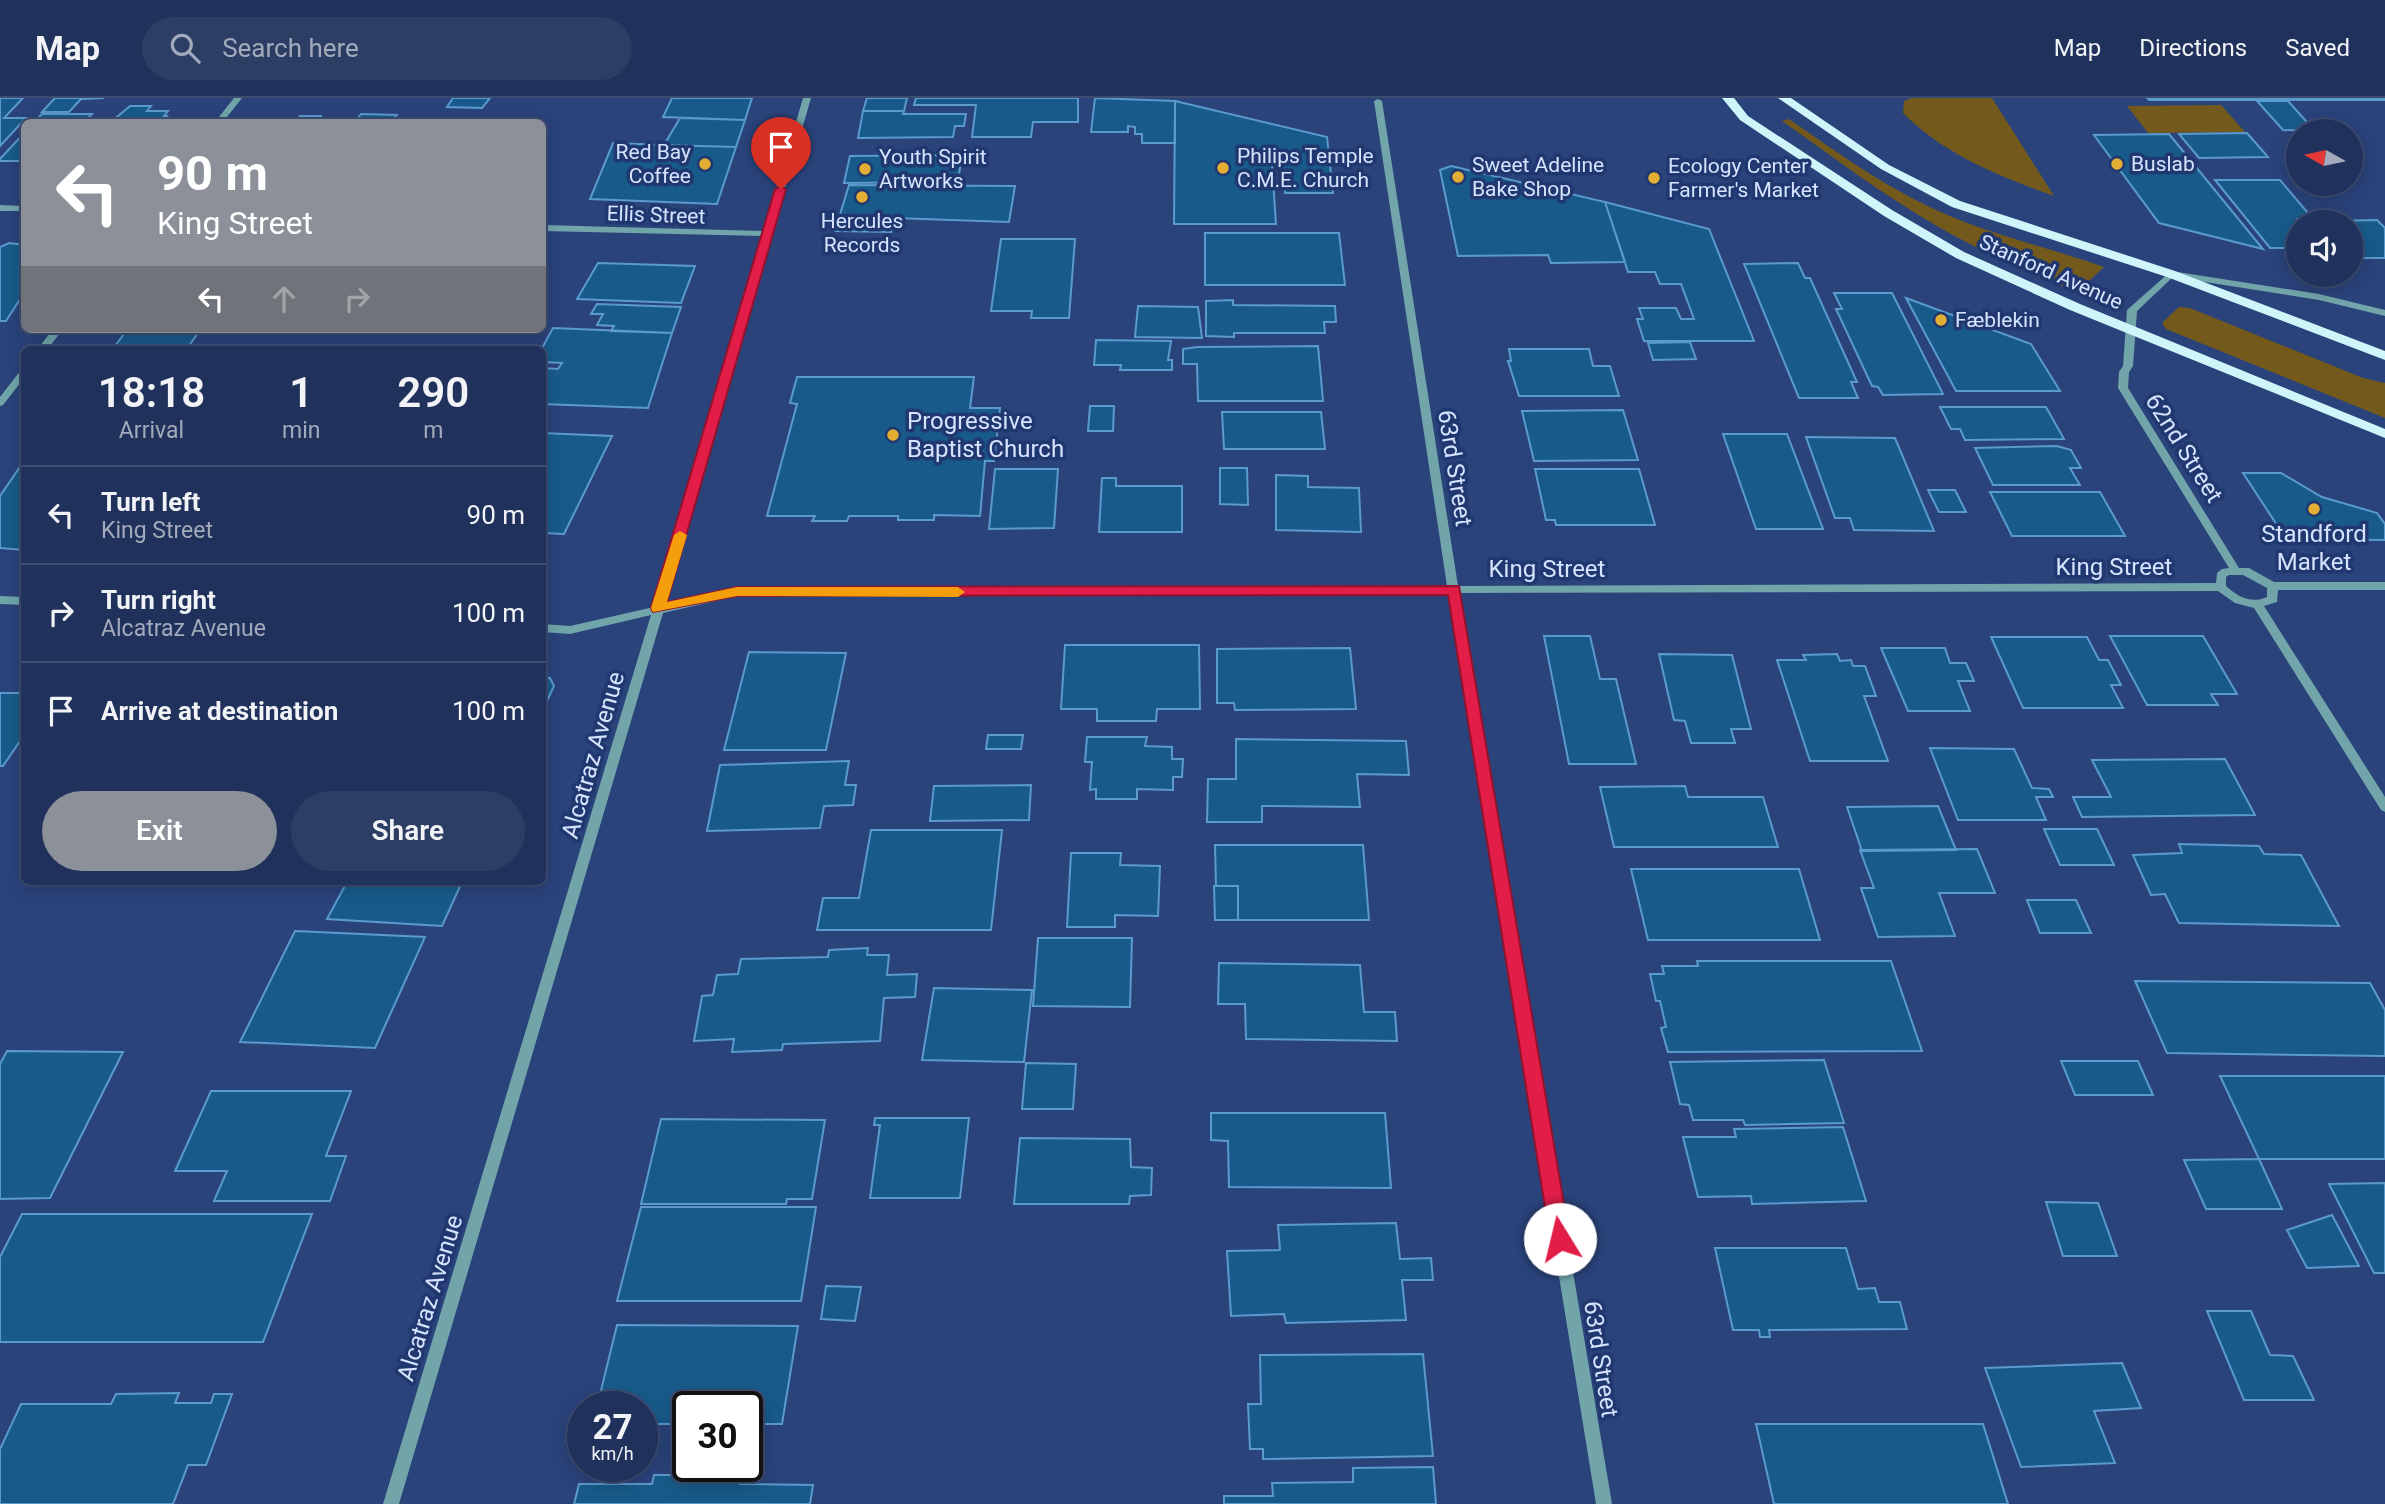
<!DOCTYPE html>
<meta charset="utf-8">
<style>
body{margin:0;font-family:Roboto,sans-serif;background:#2d3e65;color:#f1f3f6;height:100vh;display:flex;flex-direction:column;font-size:26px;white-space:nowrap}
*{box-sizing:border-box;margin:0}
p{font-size:23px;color:#a2aabb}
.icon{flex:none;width:38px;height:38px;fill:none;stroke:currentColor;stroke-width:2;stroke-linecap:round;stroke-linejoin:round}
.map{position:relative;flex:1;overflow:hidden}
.sheet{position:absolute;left:21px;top:248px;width:525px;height:539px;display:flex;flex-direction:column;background:#20325c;border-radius:10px;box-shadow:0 4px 18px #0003,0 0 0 2px #3d4d72}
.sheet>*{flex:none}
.banner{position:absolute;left:21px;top:21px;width:525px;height:214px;border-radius:10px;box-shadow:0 4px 18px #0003,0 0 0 2px #3d4d72;background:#8c9099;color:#fff;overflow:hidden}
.needle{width:46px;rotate:279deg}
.tools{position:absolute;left:2286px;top:21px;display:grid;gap:14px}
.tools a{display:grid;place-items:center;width:77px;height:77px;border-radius:50%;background:#20325c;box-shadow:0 4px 18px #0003,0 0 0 2px #3d4d72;font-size:35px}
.speed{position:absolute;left:567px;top:1293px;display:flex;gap:14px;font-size:35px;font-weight:700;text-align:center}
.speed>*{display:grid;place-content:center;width:91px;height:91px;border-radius:50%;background:#20325c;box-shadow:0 4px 18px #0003,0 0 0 2px #3d4d72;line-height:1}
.speed small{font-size:18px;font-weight:400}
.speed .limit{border:4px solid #111;border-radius:10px;background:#fff;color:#111}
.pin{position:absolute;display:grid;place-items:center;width:60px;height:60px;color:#fff;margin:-72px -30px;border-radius:50% 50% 50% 0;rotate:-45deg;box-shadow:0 0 7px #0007}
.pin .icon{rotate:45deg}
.me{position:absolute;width:77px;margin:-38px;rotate:351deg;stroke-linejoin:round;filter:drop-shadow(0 0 5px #0008)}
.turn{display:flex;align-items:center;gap:24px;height:147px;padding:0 21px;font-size:32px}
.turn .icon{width:91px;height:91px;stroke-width:2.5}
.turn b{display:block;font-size:49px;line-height:60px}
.lanes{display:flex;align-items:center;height:66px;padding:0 21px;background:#0003;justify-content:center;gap:35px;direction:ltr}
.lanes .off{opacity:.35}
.eta{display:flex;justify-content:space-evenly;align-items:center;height:119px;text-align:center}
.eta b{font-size:42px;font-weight:600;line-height:49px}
.action{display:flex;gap:14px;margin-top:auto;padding:14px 21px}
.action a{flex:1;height:80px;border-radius:42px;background:#8c9099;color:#fff;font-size:28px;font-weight:600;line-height:80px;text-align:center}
.action a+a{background:#2d3e65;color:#f1f3f6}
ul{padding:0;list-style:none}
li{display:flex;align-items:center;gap:21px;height:98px;padding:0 21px;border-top:2px solid #3d4d72}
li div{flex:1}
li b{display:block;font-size:26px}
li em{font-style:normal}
header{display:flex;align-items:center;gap:42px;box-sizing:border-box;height:98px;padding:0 35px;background:#20325c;border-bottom:2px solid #3d4d72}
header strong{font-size:33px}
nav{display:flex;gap:38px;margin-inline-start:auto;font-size:24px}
.search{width:490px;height:63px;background:#2d3e65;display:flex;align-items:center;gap:18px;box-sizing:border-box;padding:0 24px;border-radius:38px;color:#a2aabb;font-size:26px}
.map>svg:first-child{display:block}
.green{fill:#73591c}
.building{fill:#185b8a;stroke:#5b9acd;stroke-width:2}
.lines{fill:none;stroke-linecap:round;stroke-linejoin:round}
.minor{fill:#71a5aa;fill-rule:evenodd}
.major{fill:#cef6fa;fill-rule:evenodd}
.route{fill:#e11d48;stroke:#92132f;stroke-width:2}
.slow{fill:#f59e0b}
.poi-dot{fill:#e2af34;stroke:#20386f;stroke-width:2.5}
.labels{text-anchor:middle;stroke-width:7;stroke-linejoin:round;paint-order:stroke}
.far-poi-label{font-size:21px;fill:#d5e3fe;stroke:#20386f;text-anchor:start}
.far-street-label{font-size:21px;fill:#d5e3fe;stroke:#20386f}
.poi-label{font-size:24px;fill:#d5e3fe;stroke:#20386f;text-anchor:start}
.street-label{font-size:24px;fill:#d5e3fe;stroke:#20386f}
</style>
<header>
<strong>Map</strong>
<div class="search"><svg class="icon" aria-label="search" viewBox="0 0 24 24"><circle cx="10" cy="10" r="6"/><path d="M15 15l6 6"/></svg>Search here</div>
<nav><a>Map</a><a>Directions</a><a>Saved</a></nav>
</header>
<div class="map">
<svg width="2385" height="1406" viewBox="0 0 2385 1406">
<rect width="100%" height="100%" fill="#2a437b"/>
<path class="green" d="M1912,0H1992L2054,98C2001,79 1943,56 1903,15L1904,3Z
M2221,7L2245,34L2148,35L2127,8Z
M1789,21C1841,57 1892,94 1950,118C2000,139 2053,151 2104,169L2077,194C2029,175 1982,154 1937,128C1883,97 1833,59 1782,23Z
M2179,209L2190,210L2363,280L2385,285V320L2166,231L2162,225Z"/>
<path class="building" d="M0,0H23L4,20H26L0,48Z
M55,0H104L81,1L69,14H42Z
M453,0H490L482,10L447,9Z
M672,0H752L745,22L663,19Z
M867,0H907L904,13H863Z
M916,0H1078V24H1033L1031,39H972L976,7H914Z
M1095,0L1175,3V45H1142V36H1135V29L1128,28V34H1091Z
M2147,0H2220L2222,2H2149Z
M2220,0H2296L2298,2H2222Z
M2296,0H2385V2H2298Z
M1175,3L1327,39L1333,95H1285L1282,52H1271L1276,126H1174Z
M2257,3H2288L2315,33L2283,32Z
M130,8H151L147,13H168L164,18H167L162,24H111Z
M863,13H904L903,16H966L964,28H955L953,39L858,40Z
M42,16H92L84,24H34Z
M361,16L397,17L391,24H355Z
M300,18H321L319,22H323L321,24H274L298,22Z
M680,20L745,22L736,49L664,47Z
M24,35V63H0V61Z
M2247,35L2268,59L2199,60L2179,36Z
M2169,36L2263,151L2159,125L2094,37Z
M613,45L664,47L736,49L717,106L590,101Z
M962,57L959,77H947L946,84L844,85L850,58Z
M1451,68L1605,104L1625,164L1551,165L1548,157L1458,158L1440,72Z
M2215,82H2280L2313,121H2298L2301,124H2298V150H2270Z
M849,87L1015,88L1009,124L894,120L891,134L835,133Z
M1605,104L1709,131L1754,243H1644L1637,221H1643L1639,210H1676L1681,221H1694L1681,186H1660L1655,174H1628Z
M2377,122L2385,130V160H2360L2350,149V124L2327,123Z
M1205,135H1339L1345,187H1205Z
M1001,141H1075L1069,220H1031L1032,213H991Z
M9,145L24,147V195L6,223H0V149Z
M598,165L695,168L681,205L577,201Z
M1798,165L1805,180H1810L1857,284H1851L1858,300H1799L1744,166Z
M1834,195H1892L1943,296L1883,297L1878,289L1872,288L1836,211H1842Z
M1906,200L2031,246L2060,293H1956Z
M1233,202V207L1335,208L1336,224H1324L1325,235H1234V239L1206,238V203Z
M597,206L681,209L672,235L611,233L614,228L597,227L603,216H591Z
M1138,208L1198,209L1202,240L1135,239Z
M553,230L672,235L648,310L542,306V270L558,271L562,265L542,264L541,252Z
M127,232H200L186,252H112Z
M1096,242L1171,243L1168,262H1172V272H1120L1121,267H1094Z
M1690,244L1696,261L1653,262L1648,245Z
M1318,248L1323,303H1198L1197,266H1183V251L1197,249Z
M1509,251H1589L1593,268H1610L1619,298H1519L1508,263H1511Z
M797,279H974L970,310H1000L994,363H985L980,418L934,417V422H898V418H849L847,423H812L815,418H767L797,306L790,305Z
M1090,308H1114L1113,333H1088Z
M1940,309H2046L2064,341L1965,342L1960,331H1951Z
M1623,312L1638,362L1534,363L1522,313Z
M1222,314H1321L1325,351H1224Z
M542,335L612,338L564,436L542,435Z
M1723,336H1787L1823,431H1756Z
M1806,339L1895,340L1934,433L1854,432L1850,420H1835Z
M2057,348L2071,352L2081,370H2070L2080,387H1993L1975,350Z
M24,363V452L0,450V398Z
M1220,370H1247L1248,407L1220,406Z
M995,371H1058L1054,430L989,431Z
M1535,371H1639L1655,427H1556L1555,422H1546Z
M2243,375H2281L2322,399L2377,415L2385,426V442L2286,441Z
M1276,377L1308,378V389L1359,390L1361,434L1276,432Z
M1102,380H1116V388H1182V434H1099Z
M1928,392H1955L1966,414H1939Z
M1990,394H2100L2125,438H2012Z
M1544,538H1590L1600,581H1616L1636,666H1569Z
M2110,538H2203L2237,596H2211L2218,607H2147Z
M1991,539H2087L2099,562H2108L2121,587H2111L2123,610H2023Z
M1065,547H1199L1200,611H1157L1156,623H1097V611H1061Z
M1350,550L1356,611L1235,612L1234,605H1217V551Z
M1881,550H1945L1950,565H1966L1974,583H1958L1970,613H1908Z
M749,554L846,555L826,652H724Z
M1659,556L1732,557L1751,631H1731L1735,645H1691L1685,623L1674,622Z
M1837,556L1840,563L1851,562L1853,568H1865L1876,598H1864L1888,663H1810L1777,562H1806L1803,557Z
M542,579L550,580L554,588L542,614Z
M24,590V643H20L3,668H0V595H21Z
M988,637H1023L1021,651H986Z
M1087,639H1147L1145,648L1172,649V661H1183L1182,679H1173V692L1137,691V701H1096V691L1090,692L1092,664H1085Z
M1236,641L1406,643L1409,677L1357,676L1360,709L1262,708V724H1207L1208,681H1236Z
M1930,650L2014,651L2032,690L2049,691L2053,699H2036L2046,722H1958Z
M2225,661L2255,717L2082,719L2073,699H2111L2092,662Z
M849,663L845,687H856L853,707L824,708L820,730L707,733L720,667Z
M1031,687L1029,722L930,723L934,688Z
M1685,688L1688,699H1763L1778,749H1614L1600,689Z
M1938,708L1956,752L1862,753L1847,709Z
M2044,731H2097L2114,767H2060Z
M871,732H1002L991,832H817L823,800H859Z
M2179,746L2259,748L2264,756L2301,757L2339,828L2179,825L2165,796L2151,797L2133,757L2182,755Z
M1215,747H1363L1369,822H1238V788H1216Z
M1977,751L1995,795H1939L1955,838L1878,839L1861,790H1874L1860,752Z
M1071,755H1121L1120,767L1160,768L1158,818L1115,817V829H1067Z
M1631,771H1799L1820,842H1648Z
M347,784H462L442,828L327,821Z
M1214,788H1238V822H1215Z
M2027,802H2076L2091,835H2040Z
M295,833L425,839L375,950L240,944Z
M1038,840H1132L1130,909L1033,908Z
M868,850L867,857H889L887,877L917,876L915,899L884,900L880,943L783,946L782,952L732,954L734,941L694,943L702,898L713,897L717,877L738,876L741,861L828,859L829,852Z
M1697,863H1891L1922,953L1668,954L1661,930L1666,929L1660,903H1656L1650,876H1664L1662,868H1698Z
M1219,865L1360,867L1364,914H1395L1397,943L1246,941L1245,906H1218Z
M2135,883L2370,885L2385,912V958L2167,955Z
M934,890L1032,892L1024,964L922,962Z
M7,953L123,954L50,1100L0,1101V966Z
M1824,962L1844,1025L1745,1027L1743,1022H1693L1689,1007L1680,1006L1670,964Z
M2061,963H2138L2153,997H2075Z
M1026,965L1076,966L1073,1011H1022Z
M2220,978H2385V1061H2259Z
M211,993H351L326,1058H346L330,1103H214L227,1073H175Z
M1211,1015H1385L1391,1090L1229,1089L1228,1043L1211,1042Z
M875,1020H969L960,1100H870L880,1027H874Z
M661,1021L825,1022L812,1101H787L786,1106H641Z
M1843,1029L1866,1103L1752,1106L1751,1098L1698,1099L1683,1039H1736L1734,1031Z
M1020,1040L1130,1041L1131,1069L1152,1070L1151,1097L1130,1098L1129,1106H1014Z
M2259,1061L2282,1111H2206L2184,1062Z
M2385,1085V1175H2374L2329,1086Z
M2046,1104L2098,1105L2117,1158H2063Z
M641,1109H816L801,1203H617Z
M22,1116H312L263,1244H0V1159Z
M2332,1117L2359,1168L2307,1170L2287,1132Z
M1396,1125L1400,1161L1431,1160L1433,1182H1402L1406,1222L1286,1225L1284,1216L1231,1218L1227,1153L1280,1152L1278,1127Z
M1715,1150H1846L1858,1191L1875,1190L1879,1204H1900L1907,1231L1769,1232L1770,1239H1760L1759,1232H1733Z
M826,1188L861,1189L855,1223L821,1221Z
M2207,1213H2251L2270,1257L2293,1258L2314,1302H2244Z
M617,1227L798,1228L782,1326H747V1309H688V1326H642V1309H597Z
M1423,1256L1433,1358L1263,1361V1351H1250L1248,1306H1261L1260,1257Z
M2122,1265L2141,1310L2094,1313L2115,1365L2021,1369L1985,1270Z
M179,1295L175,1305H211L214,1296H232L206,1367H188L173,1406H0V1351L21,1306H111L116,1296Z
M1756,1326H1983L2008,1406H1774Z
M1433,1369L1436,1406H1224V1398H1273L1272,1385L1353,1384V1370Z
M654,1377H741L740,1386L813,1387L810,1406H574L579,1386H652Z"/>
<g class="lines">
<path class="minor" d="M234,0H242L223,24H215Z
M803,0H811L665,507L737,490L1447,488L1374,3L1378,1L1382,3L1458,488L2216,485L2217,475L2222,471L2229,470L2118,290L2119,274L2123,268L2127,212L2171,173L2319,196L2385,212V218L2319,202L2173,179L2137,213L2133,268L2129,274L2128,290L2239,470H2249L2274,484H2385V492H2278L2277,504L2264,508L2385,699V714L2381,712L2254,510L2235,505L2218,493L1459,495L1612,1406H1596L1448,495L737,498L663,515L399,1406H383L651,517L570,536L542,534V526L570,528L654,509L763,138L542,133V127L764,133ZM2229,477H2243L2267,490V499C2251,506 2238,499 2226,488V479Z
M0,107L24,108V113H0Z
M53,231H63L47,252H37Z
M24,271V280L3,307L0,308V299L21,272Z
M0,498L24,499V507L0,506Z"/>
<path class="major" d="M1722,0H1734L1748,18L1892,112L1964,154L2080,206L2385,331V340L2070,212L1956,160L1884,118L1740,22Z
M1778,0H1791L1889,67L1960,103L2175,173L2385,253V262L2167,179L1952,109L1881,71Z"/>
</g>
<path class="route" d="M781,88L786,91L667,504L737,489L1459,488L1570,1141L1567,1147L1560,1150L1553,1147L1550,1141L1448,497L737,498L653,514L651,510L775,91Z"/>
<path class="slow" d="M680,433L687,437L667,504L737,489H958L965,494L958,499L737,498L653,514L651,510L674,437Z"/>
<g class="poi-dot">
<circle cx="705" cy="66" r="7"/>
<circle cx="2117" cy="66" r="7"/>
<circle cx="1223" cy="70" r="7"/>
<circle cx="865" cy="71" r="7"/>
<circle cx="1458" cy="79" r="7"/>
<circle cx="1654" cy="80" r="7"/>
<circle cx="862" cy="99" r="7"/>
<circle cx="1941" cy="222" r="7"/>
<circle cx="893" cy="337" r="7"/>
<circle cx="2314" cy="411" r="7"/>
</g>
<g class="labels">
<g class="far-poi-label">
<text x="691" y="61" text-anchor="end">Red Bay<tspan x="691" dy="24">Coffee</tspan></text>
<text x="1237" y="65">Philips Temple<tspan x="1237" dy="24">C.M.E. Church</tspan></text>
<text x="879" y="66">Youth Spirit<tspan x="879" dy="24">Artworks</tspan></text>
<text x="2131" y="73">Buslab</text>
<text x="1472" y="74">Sweet Adeline<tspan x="1472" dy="24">Bake Shop</tspan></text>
<text x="1668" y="75">Ecology Center<tspan x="1668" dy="24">Farmer's Market</tspan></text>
<text x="862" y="130" text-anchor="middle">Hercules<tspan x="862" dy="24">Records</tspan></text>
<text x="1955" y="229">Fæblekin</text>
</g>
<g class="far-street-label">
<text transform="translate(656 117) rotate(2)" y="7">Ellis Street</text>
<text transform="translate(2051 174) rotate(24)" y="7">Stanford Avenue</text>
</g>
<g class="poi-label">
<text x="907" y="331">Progressive<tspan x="907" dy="28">Baptist Church</tspan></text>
<text x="2314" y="444" text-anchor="middle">Standford<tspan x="2314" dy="28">Market</tspan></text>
</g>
<g class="street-label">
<text transform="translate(2184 350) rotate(58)" y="8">62nd Street</text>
<text transform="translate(1455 370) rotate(81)" y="8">63rd Street</text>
<text x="2114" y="477">King Street</text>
<text x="1547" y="479">King Street</text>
<text transform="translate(593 657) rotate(-74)" y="8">Alcatraz Avenue</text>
<text transform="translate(430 1200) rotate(-73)" y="8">Alcatraz Avenue</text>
<text transform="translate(1601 1261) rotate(81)" y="8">63rd Street</text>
</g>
</g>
</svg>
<div class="tools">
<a><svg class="needle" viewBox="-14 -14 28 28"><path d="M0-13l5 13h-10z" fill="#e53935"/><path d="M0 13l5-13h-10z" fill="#a2aabb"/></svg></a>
<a><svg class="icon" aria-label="sound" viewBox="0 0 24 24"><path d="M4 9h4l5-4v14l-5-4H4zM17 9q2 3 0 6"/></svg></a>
</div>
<div class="speed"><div>27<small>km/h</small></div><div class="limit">30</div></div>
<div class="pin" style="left:781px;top:91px;background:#d93025"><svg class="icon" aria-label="arrive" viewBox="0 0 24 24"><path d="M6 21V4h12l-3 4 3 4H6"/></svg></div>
<svg class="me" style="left:1560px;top:1141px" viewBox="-20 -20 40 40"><circle r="19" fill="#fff"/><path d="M0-13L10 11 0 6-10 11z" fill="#e11d48"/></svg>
<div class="banner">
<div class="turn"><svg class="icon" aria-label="left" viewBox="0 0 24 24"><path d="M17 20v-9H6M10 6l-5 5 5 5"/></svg><div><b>90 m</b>King Street</div></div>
<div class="lanes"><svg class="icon" aria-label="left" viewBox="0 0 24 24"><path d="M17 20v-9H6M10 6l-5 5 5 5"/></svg><svg class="icon off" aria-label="ahead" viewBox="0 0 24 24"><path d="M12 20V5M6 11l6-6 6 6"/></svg><svg class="icon off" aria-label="right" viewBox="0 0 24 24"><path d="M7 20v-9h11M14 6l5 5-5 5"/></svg></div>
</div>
<section class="sheet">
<div class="eta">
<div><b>18:18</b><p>Arrival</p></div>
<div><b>1</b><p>min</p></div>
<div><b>290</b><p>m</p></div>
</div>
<ul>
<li><svg class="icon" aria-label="left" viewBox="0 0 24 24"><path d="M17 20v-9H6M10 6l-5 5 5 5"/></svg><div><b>Turn left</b><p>King Street</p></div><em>90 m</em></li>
<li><svg class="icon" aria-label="right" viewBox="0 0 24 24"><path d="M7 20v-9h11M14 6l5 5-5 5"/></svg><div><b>Turn right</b><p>Alcatraz Avenue</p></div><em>100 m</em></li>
<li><svg class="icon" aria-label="arrive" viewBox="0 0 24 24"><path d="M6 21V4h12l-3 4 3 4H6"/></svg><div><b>Arrive at destination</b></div><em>100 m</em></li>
</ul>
<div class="action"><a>Exit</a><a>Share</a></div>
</section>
</div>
